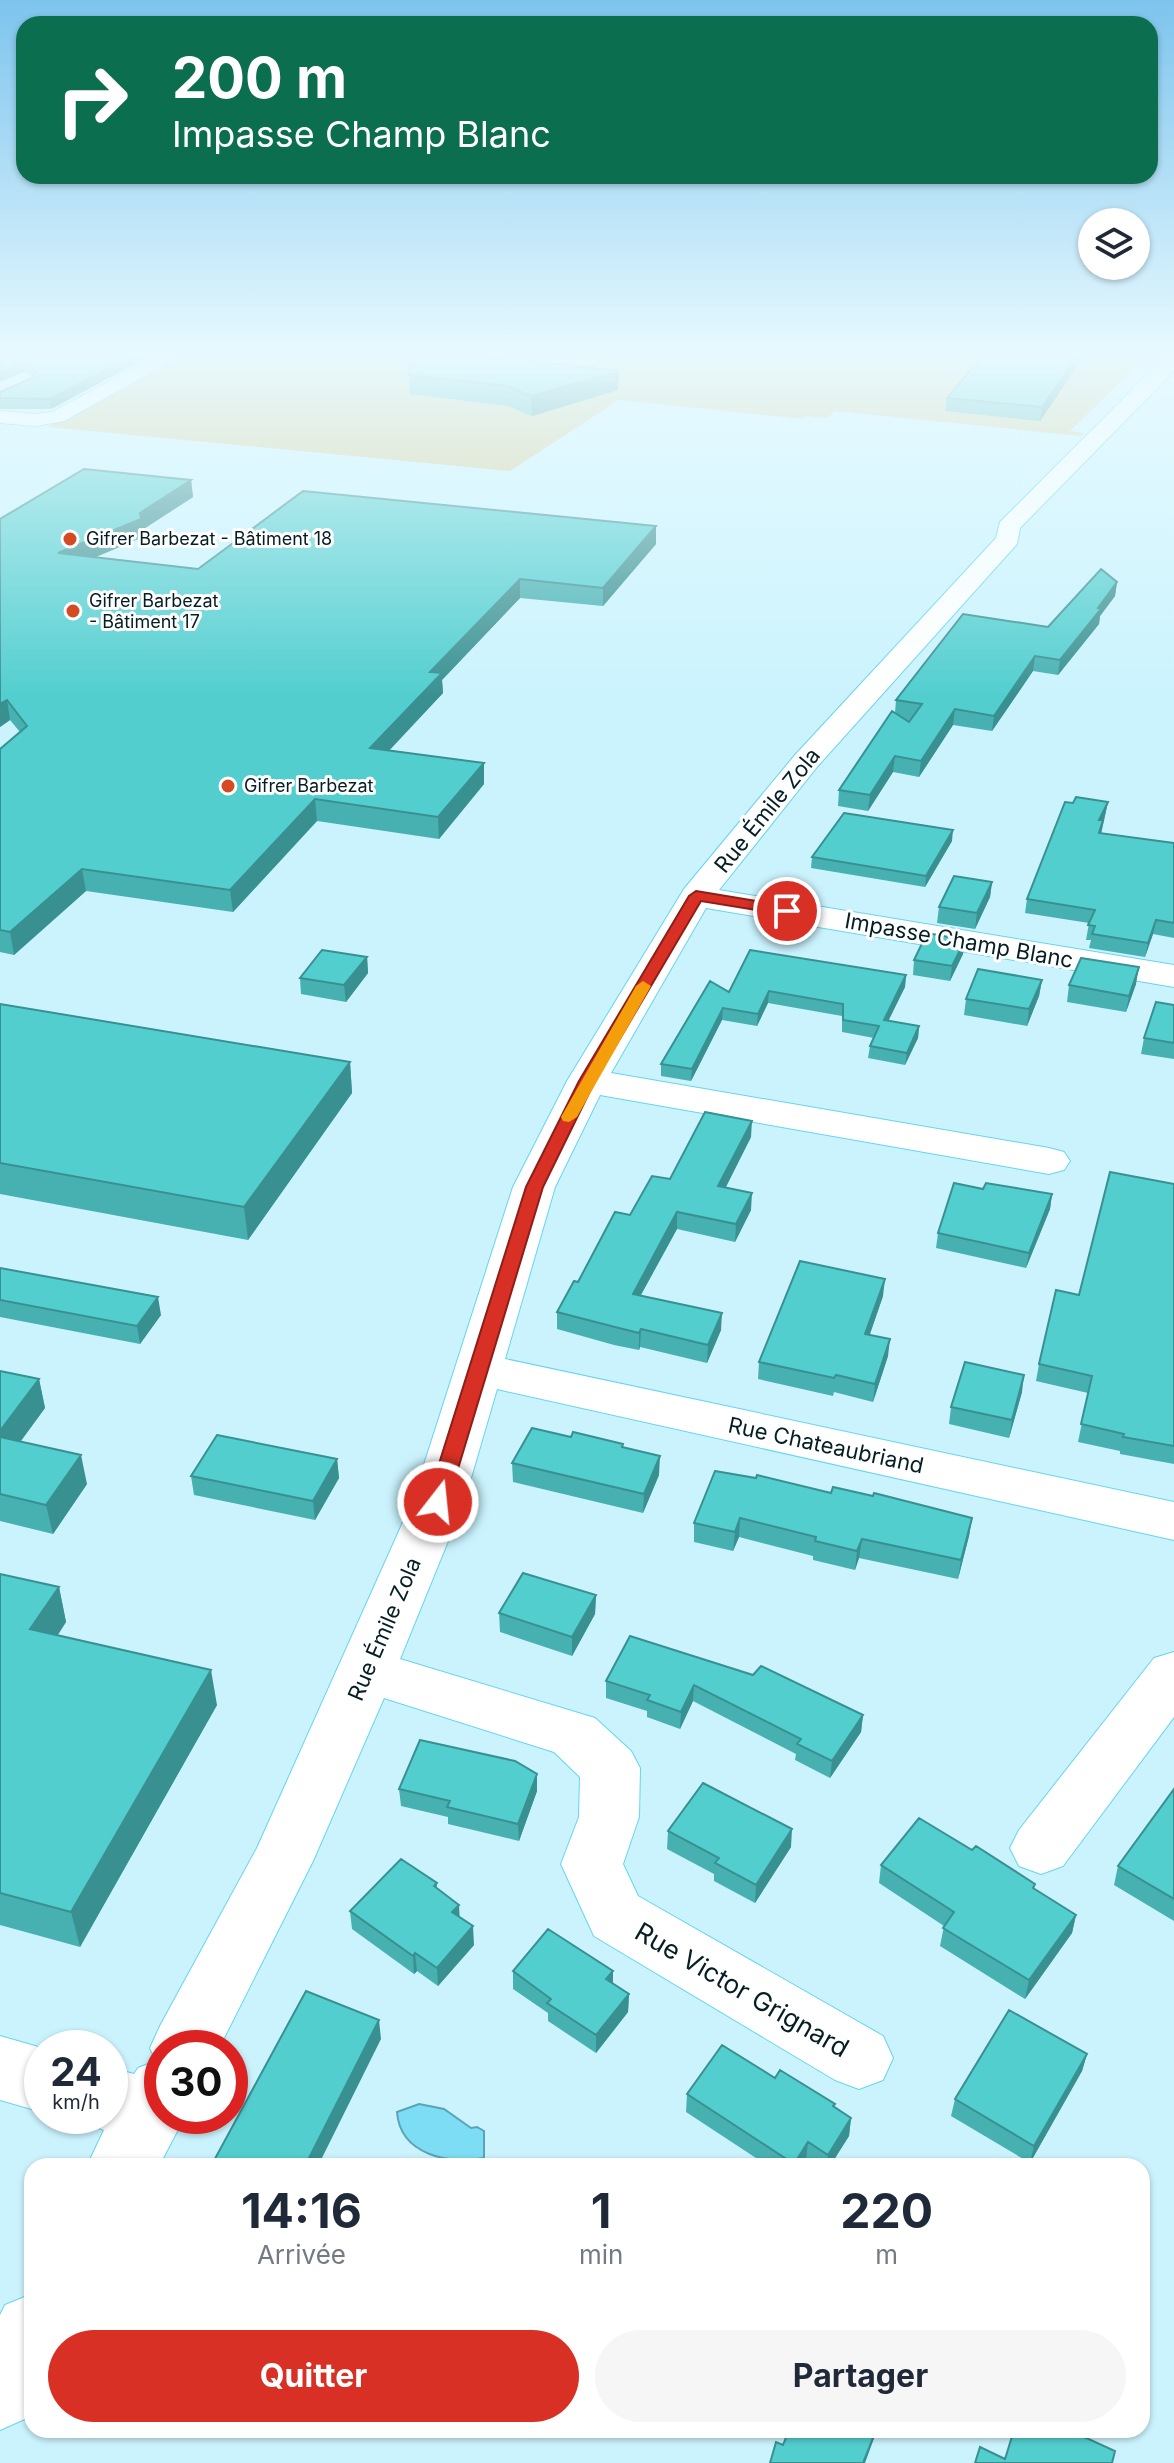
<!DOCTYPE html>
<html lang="fr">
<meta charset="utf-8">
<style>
body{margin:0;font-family:Inter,sans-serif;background:#f6f6f7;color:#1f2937;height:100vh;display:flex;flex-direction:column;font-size:30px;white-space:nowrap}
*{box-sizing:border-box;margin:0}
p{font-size:26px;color:#747a83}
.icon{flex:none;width:44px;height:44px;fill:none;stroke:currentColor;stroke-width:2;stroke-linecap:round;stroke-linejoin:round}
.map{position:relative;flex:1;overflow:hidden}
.side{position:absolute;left:24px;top:2158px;width:1126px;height:280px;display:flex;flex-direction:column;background:#fff;border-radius:24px;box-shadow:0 2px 6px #0004}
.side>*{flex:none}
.top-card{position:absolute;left:16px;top:16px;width:1142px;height:168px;border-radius:24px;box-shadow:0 2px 6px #0004;background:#0b6e4f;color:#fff;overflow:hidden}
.controls{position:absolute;left:1078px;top:208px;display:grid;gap:16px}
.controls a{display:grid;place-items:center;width:72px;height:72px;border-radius:50%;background:#fff;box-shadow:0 2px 6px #0004;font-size:40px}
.speed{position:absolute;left:24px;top:2030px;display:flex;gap:16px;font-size:40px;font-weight:700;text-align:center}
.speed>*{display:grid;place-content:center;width:104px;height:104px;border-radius:50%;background:#fff;box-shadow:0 2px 6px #0004;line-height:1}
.speed small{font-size:20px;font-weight:400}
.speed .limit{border:12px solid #d22;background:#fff;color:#111}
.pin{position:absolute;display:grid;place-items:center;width:68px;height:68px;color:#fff;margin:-34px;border:4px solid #fff;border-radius:50%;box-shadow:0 2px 8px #0007}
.me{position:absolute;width:88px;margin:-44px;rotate:16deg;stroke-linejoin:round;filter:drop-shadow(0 0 6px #0008)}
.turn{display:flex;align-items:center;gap:28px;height:168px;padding:0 24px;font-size:36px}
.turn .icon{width:104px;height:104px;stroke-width:2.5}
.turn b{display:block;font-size:56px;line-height:68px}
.eta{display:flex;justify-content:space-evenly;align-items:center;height:136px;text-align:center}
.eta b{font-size:48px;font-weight:700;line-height:56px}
.primary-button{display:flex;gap:16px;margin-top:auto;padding:16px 24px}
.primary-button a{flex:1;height:92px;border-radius:48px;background:#d93025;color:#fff;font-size:32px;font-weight:700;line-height:92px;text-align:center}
.primary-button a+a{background:#f6f6f7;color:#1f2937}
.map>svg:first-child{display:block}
.green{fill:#d7c98f}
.water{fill:#7dddf5;stroke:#59a4b6;stroke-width:2}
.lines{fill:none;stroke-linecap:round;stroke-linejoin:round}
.minor-casing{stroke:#64d5f0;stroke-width:2}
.minor{fill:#fff;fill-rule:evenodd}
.wall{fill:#47b1b2}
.shaded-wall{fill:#399091}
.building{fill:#52cecf;stroke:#399091;stroke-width:2}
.route{fill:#d93025;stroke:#8d1f18;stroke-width:2}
.slow{fill:#f59e0b}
.poi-dot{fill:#d44b23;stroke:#fff;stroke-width:3}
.labels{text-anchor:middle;stroke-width:6;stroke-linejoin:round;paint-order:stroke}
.far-poi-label{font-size:18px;fill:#051e24;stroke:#fff;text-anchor:start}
.street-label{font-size:22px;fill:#051e24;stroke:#fff}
.near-street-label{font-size:26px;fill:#051e24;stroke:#fff}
</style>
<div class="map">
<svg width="1174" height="2463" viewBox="0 0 1174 2463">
<rect width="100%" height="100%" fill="#cbf3fe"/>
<path class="green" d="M187,352H1168L1157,363L1139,364L1070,431L1084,433L1081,436L834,411L828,418L806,416L803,419L619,400L510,471L48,427Z"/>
<path class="water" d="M419,2104L444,2109L471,2128L477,2127L484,2131V2158C450,2165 400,2155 397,2112Z"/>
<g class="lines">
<g class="minor-casing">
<path id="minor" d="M164,352H188L64,421L36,426L0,423V411L36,414L52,412Z
M1174,358V371L1020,528L1017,544L817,767L719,890L1174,965V987L706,908L611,1073L1049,1148L1064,1152L1070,1161L1064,1170L1049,1174L600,1095L555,1187L505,1359L1174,1502V1540L497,1389L464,1502L400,1659L595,1718L631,1751L640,1768L639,1817L623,1864L638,1896L883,2036L893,2058L883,2080L859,2089L835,2080L594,1936L561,1864L579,1817L580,1777L554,1752L384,1698L313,1861L219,2048H162V2116H185L159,2166H87L104,2130L86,2123L83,2116H110V2068L134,2074L138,2068L156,2061L150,2048L160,2026L257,1848L412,1502L513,1187L567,1081L684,889L795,755L996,538L1000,522L1158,364Z
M1174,1652V1717L1063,1866L1041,1874L1019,1866L1010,1848L1019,1830L1154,1658Z
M0,2036L42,2048V2112L0,2100Z
M32,2294V2409L27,2418L0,2430V2315L5,2305Z"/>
</g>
<use href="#minor" class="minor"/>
</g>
<path class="wall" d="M0,352H157L51,409H0V392L32,377L24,372L0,382Z
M986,352H1087L1040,421L945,411L947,398Z
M619,371L618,390L532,416L508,406L410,394L409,375Z
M191,480L193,497L142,530L143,537L94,557L198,569L656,544L603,606L520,598L442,680L443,693L389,750L484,763V784L439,839L317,821L233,912L86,891L14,955L0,952V749L20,732L10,720L0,727V519Z
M1117,582L1115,596L1100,616L1099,624L1058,675L1033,671L992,731L953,725L919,777L893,772L868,811L838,806L839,790L895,713L896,700L1048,627Z
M1108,802L1101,833L1174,843V938L1153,934L1145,957L1089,948L1091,940H1086L1089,923L1025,913L1027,899L1073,803Z
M952,841L925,887L811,868L812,857Z
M992,882L990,897L975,929L937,923L939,907Z
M963,954L950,981L913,975L914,960Z
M367,957L368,973L346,1002L301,994L300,978Z
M906,975L905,987L888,1020L919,1026L918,1038L905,1065L868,1058L870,1046L874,1038L842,1032V1016L768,1003L757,1026L722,1020L691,1081L661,1076V1064L729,992Z
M1042,980L1039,996L1027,1026L964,1015L966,999Z
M1136,984L1126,1012L1067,1002L1069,985Z
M0,1004L350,1062L352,1093L248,1240L0,1194Z
M1174,1005V1059L1141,1054L1144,1038Z
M751,1137L725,1188L751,1210L735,1242L677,1229L641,1295L721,1330L707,1363L640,1347L639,1350L614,1345L557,1329V1312L630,1215L670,1179Z
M1174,1184V1464L1120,1454V1451L1078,1442L1088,1393L1036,1381L1039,1364L1079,1295Z
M983,1189L1052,1194L1050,1209L1026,1268L936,1248L938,1233Z
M0,1268L161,1315L140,1344L0,1317Z
M883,1296L870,1334L888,1356L873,1402L834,1392L833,1396L758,1379L759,1362Z
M0,1371L39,1379L45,1408L21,1441L87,1484L53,1534L0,1521Z
M1022,1392L1009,1438L949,1424L951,1407Z
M571,1437L623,1444V1448L659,1475L643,1513L513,1482L512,1463Z
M337,1459L339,1478L315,1520L194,1495L191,1476Z
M831,1493L972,1518L969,1536L958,1579L859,1558L855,1570L813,1560V1556L739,1537L733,1551L694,1542V1523Z
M0,1574L59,1587L66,1622L58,1635L217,1705L80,1947L0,1925Z
M596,1595L595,1614L572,1656L500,1632L499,1613Z
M630,1636L863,1715L861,1732L830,1778L795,1760L796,1754L693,1701L680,1729L647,1717V1711L606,1698V1681Z
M399,1789L537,1791L519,1841L448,1824V1817L401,1806Z
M1174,1789V1921L1114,1885L1118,1866Z
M668,1831L791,1847L755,1903L714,1881V1874L667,1849Z
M972,1850L1035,1884L1034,1888L1076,1915L1072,1933L1025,1999L940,1946L944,1926L879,1883L881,1865Z
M437,1883V1889L460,1918L474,1945L438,1986L417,1971L414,1974L352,1929L350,1911Z
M513,1971H613V1984L629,1994L628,2012L596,2053L548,2021V2013L513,1989Z
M1087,2054L1082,2071L1030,2163L951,2116L955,2099Z
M775,2078L835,2107L851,2118L849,2136L830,2166H815L806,2160L802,2166H768L686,2112L687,2094Z"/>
<path class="shaded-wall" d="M139,352H157L51,409L50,399Z
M1080,352H1087L1040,421L1042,407Z
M22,363L24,372L0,382V372Z
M619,371L618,390L532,416L531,396Z
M191,480L193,497L142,530L143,537L61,572L58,553L140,513Z
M656,526V544L603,606V588Z
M520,579V598L442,680L443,693L372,769L370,748L430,672Z
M1117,582L1115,596L1100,616L1099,624L1058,675L1060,660Z
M1035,656L1033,671L992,731L994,716Z
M7,700L10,720L0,727V704Z
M955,709L953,725L919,777L921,761Z
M895,756L893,772L868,811L870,795Z
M484,763V784L439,839L438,817Z
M315,799L317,821L233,912L230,890Z
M1108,802L1101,834L1096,846L1099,820Z
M953,830L952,841L925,887L926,876Z
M82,869L86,891L14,955L10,932Z
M992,882L990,897L975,929L977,913Z
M1156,920L1153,934L1145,957L1148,943Z
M965,940L963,954L950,981L952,966Z
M367,957L368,973L346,1002L344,985Z
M1139,967L1136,984L1126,1012L1129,996Z
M906,975L905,987L883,1032L884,1020Z
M1042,980L1039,996L1027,1026L1029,1009Z
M769,991L768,1003L757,1026L758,1014Z
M723,1008L722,1020L691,1081L692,1069Z
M919,1026L918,1038L905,1065L907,1053Z
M350,1062L352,1093L248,1240L244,1207Z
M752,1121L751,1137L718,1203V1186Z
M752,1193L751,1210L735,1242L736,1224Z
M1052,1194L1050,1209L1026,1268L1029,1253Z
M677,1212V1229L632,1311L633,1294Z
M885,1279L883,1296L864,1351L865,1334Z
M158,1297L161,1315L140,1344L137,1326Z
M722,1313L721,1330L707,1363L708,1345Z
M641,1329L640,1347L639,1350V1333Z
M890,1339L888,1356L873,1402L875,1384Z
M1024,1375L1022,1392L1009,1438L1012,1420Z
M39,1379L45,1408L3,1465L0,1452V1431Z
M81,1455L87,1484L53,1534L46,1505Z
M660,1456L659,1475L643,1513L644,1494Z
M337,1459L339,1478L315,1520L313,1501Z
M740,1518L739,1537L733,1551L735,1532Z
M972,1518L969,1536L958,1579L961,1560Z
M862,1539L859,1558L855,1570L857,1551Z
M59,1587L66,1622L38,1664L30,1629Z
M596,1595L595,1614L572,1656V1637Z
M211,1670L217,1705L80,1947L71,1912Z
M694,1685L693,1701L680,1729L681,1712Z
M863,1715L861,1732L830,1778L832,1761Z
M537,1774V1791L519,1841L518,1824Z
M792,1829L791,1847L755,1903L756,1885Z
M459,1905L460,1923L452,1912Z
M1076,1915L1072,1933L1025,1999L1029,1980Z
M473,1926L474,1945L438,1986L437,1968Z
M415,1953L417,1971L414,1974L413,1956Z
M613,1971V1988L606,1979Z
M629,1994L628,2012L596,2053V2035Z
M379,2020L381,2039L318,2166H305Z
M1087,2054L1082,2071L1030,2163L1034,2146Z
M851,2118L849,2136L830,2166H827L828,2155Z
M808,2142L806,2160L802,2166H794Z
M876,2430H877L865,2463H863Z"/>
<path class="building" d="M0,352H139L50,399L0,398V392L32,378L36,371L22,363L0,372Z
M411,352H450L619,371L531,396L507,386L409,375Z
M986,352H1080L1042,407L947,398Z
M84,469L191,480L140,513L141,519L58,553L198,569L303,491L656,526L603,588L520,579L430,672L442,673L370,748L484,763L438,817L315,799L230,890L82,869L10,932L0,930V749L27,726L7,700L0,704V519Z
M1101,569L1117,582L1098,608L1101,609L1060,660L1035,656L994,716L955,709L921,761L895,756L870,795L839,790L892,711L909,722L922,704L896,700L963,614L1048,627Z
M1076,797L1108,802L1099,820H1103L1099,833L1174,843V923L1156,920L1148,943L1092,934L1095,926L1088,925L1095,910L1027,899L1065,802L1073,803Z
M844,813L953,830L926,876L812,857Z
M954,876L992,882L977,913L939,907Z
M927,933L965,940L952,966L914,960Z
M322,950L367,957L344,985L300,978Z
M750,950L906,975L884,1020L919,1026L907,1053L870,1046L879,1026L843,1020V1004L769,991L758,1014L723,1008L692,1069L661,1064L710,981L729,992Z
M1081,958L1139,967L1129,996L1069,985Z
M978,969L1042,980L1029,1009L966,999Z
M1156,1002L1174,1005V1043L1144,1038Z
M0,1004L350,1062L244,1207L0,1163Z
M705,1112L752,1121L718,1186L752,1193L736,1224L677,1212L633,1294L722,1313L708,1345L641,1329L639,1333L615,1327L557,1312L574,1281L578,1282L615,1212L630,1215L652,1176L670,1179Z
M1110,1172L1174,1184V1446L1123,1437L1124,1434L1081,1424L1092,1376L1039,1364L1056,1290L1079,1295Z
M954,1183L983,1189L986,1183L1052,1194L1029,1253L938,1233Z
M800,1261L885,1279L865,1334L890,1339L875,1384L836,1375L834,1378L759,1362Z
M0,1268L158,1297L137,1326L0,1300Z
M965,1362L1024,1375L1012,1420L951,1407Z
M0,1371L39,1379L0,1431Z
M532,1428L571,1437L573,1432L623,1444L622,1447L660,1456L644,1494L512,1463Z
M217,1435L337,1459L313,1501L191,1476Z
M0,1437L81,1455L46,1505L0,1494Z
M715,1471L756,1478L757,1475L831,1493L833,1487L873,1496L874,1493L972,1518L961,1560L862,1539L857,1551L815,1541L816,1537L740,1518L735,1532L694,1523Z
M523,1573L596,1595L572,1637L499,1613Z
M0,1574L59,1587L30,1629L211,1670L71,1912L0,1893Z
M630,1636L753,1675L761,1666L863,1715L832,1761L797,1744L801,1739L694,1685L681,1712L647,1700L650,1695L606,1681Z
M420,1740L515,1761L537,1774L518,1824L447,1807L450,1801L399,1789Z
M703,1783L792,1829L756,1885L715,1863L719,1858L668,1831Z
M1174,1789V1899L1118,1866Z
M919,1818L972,1850L976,1846L1035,1884L1033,1888L1076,1915L1029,1980L943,1928L954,1912L881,1865Z
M401,1859L437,1883L434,1886L459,1905L452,1912L473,1926L437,1968L415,1953L413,1956L350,1911Z
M548,1929L613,1971L606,1979L629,1994L596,2035L547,2003L551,1999L513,1971Z
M306,1991L379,2020L305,2166H211Z
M1009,2010L1087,2054L1034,2146L955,2099Z
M722,2045L775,2078L780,2070L835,2104L833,2106L851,2118L828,2155L808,2142L794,2164L687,2094Z
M789,2430H876L863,2463H770L776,2442L783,2445Z
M1014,2430H1069L1115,2451L1112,2463H975L980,2447L1005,2459Z"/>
<linearGradient id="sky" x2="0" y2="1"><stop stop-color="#7dc4ed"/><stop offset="0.51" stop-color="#e8faff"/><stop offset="1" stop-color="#e8faff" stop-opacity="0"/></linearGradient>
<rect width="1174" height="697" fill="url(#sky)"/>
<path class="route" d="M696,891L787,906L795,911L787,915L701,901L595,1081L543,1187L448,1502L445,1508H430L427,1502L526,1187L579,1081L689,896Z"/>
<path class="slow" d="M643,981L651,986L577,1117L569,1122L563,1121L561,1117L636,986Z"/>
<g class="poi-dot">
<circle cx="70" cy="539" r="8"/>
<circle cx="73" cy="611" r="8"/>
<circle cx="228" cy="786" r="8"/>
</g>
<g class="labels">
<g class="far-poi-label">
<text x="86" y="545">Gifrer Barbezat - Bâtiment 18</text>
<text x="89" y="607">Gifrer Barbezat<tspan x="89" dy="21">- Bâtiment 17</tspan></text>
<text x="244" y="792">Gifrer Barbezat</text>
</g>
<g class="street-label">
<text transform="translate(767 810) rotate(-51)" y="8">Rue Émile Zola</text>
<text transform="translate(959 940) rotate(10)" y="8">Impasse Champ Blanc</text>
<text transform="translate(826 1445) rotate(12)" y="8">Rue Chateaubriand</text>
<text transform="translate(384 1629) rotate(-67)" y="8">Rue Émile Zola</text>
</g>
<g class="near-street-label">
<text transform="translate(742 1990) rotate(30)" y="9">Rue Victor Grignard</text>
</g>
</g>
</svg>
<div class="controls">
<a><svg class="icon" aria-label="layers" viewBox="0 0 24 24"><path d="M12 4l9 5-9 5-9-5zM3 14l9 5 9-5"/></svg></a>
</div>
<div class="speed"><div>24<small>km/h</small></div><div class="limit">30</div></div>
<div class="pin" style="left:787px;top:911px;background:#d93025"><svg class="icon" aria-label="arrive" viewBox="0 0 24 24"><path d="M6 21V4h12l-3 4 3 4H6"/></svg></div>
<svg class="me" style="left:438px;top:1502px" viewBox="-20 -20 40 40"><circle r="17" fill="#d93025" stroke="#fff" stroke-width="3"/><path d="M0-11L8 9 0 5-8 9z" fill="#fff"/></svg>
<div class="top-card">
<div class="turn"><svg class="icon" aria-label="right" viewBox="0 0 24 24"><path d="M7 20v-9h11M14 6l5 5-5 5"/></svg><div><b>200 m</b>Impasse Champ Blanc</div></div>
</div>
<section class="side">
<div class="eta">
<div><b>14:16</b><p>Arrivée</p></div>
<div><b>1</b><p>min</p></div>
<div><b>220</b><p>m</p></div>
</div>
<div class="primary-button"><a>Quitter</a><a>Partager</a></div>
</section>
</div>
